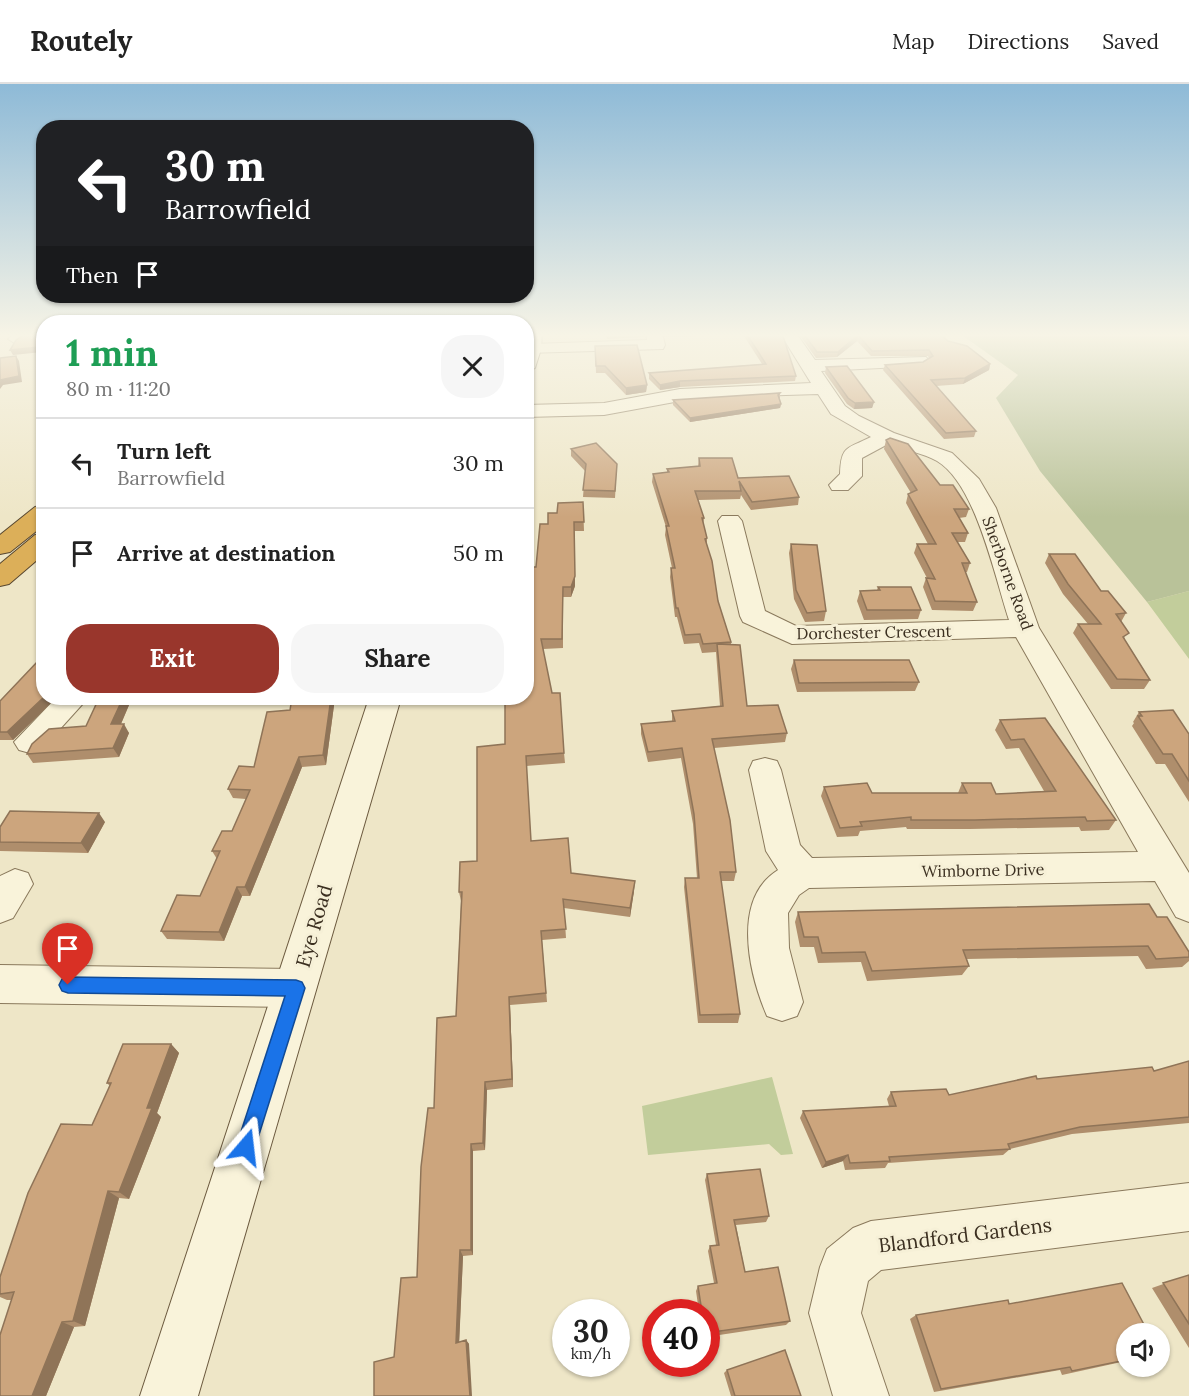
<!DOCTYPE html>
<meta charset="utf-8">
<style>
body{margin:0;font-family:Lora,serif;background:#f6f6f6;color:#222;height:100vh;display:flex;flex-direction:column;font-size:22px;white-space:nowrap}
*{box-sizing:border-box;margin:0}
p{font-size:20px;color:#767676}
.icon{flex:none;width:33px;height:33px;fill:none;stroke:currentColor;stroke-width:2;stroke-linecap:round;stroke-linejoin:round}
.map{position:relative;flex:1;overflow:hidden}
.side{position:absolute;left:36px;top:231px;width:498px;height:390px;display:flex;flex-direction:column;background:#fff;border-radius:24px;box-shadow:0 2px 4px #0004}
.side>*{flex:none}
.banner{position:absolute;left:36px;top:36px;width:498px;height:183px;border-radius:24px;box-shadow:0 2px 4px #0004;background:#202124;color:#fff;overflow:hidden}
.controls{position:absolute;left:1116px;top:1239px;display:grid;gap:12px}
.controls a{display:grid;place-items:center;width:54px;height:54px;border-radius:50%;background:#fff;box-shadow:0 2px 4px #0004;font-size:30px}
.speed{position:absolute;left:552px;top:1215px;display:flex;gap:12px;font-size:30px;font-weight:700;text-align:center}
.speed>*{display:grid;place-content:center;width:78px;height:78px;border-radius:50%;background:#fff;box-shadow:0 2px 4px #0004;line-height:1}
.speed small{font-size:15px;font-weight:400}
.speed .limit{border:9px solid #d22;background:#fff;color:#111}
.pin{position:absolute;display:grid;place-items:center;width:51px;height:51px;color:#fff;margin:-62px -26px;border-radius:50% 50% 50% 0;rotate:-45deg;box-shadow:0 0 6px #0007}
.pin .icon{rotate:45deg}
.me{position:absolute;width:66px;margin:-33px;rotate:17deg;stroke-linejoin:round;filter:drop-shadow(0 0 4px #0008)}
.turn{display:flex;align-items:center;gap:21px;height:126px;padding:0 30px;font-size:27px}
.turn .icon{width:78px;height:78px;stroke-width:2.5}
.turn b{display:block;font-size:42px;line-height:51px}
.then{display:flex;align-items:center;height:57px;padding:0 30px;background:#0003;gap:12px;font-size:22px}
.round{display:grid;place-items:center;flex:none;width:63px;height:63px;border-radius:24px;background:#f6f6f6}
.overview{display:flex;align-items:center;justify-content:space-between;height:102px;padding:0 30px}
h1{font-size:36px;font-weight:700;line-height:45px;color:#1e9e55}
.button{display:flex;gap:12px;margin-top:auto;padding:12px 30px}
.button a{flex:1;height:69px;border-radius:24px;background:#99362c;color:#fff;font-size:24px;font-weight:700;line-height:69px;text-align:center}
.button a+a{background:#f6f6f6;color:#222}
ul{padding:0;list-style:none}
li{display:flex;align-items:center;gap:18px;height:90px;padding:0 30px;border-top:2px solid #e0e0e0}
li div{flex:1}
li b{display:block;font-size:22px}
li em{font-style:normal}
header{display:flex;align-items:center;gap:36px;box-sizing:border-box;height:84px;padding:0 30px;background:#fff;border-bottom:2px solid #e0e0e0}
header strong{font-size:28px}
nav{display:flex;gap:33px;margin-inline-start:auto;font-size:21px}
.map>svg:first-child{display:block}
.green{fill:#c2cd9b}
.cemetery{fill:#b9c299}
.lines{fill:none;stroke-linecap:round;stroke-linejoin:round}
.street-casing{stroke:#8a795c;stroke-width:2}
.secondary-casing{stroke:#6c5a3f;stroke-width:2}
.highway-casing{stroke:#584730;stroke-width:2}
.street{fill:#f9f3da;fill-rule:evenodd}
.secondary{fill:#f9f3da;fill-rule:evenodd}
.highway{fill:#dcaf59;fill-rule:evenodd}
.wall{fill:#af8e6c}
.shaded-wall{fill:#8f7458}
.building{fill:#cca57d;stroke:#8f7458;stroke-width:1.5}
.route{fill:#1a73e8;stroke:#114b97;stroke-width:1.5}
.labels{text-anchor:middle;stroke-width:6;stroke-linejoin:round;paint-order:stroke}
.street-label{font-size:16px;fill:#3b2f20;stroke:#f6f0d7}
.near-street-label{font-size:20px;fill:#3b2f20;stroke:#f6f0d7}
</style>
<header>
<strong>Routely</strong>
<nav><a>Map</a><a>Directions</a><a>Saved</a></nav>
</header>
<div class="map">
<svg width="1189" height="1312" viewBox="0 0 1189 1312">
<rect width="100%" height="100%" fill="#eee6c7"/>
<path class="green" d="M1189,507V575L1147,518Z
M772,993L793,1070L781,1071L769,1060L648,1071L642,1022Z"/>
<path class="cemetery" d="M959,249H1189V507L1147,518L1040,387L996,314L1018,291Z"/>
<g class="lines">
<g class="street-casing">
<path id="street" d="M15,249H36L16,260L8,255Z
M646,249H662L665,261L663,265L526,269V261L532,260L647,256Z
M780,249H796L815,276L926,273L929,277L920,282L821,287L845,322L859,332L894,349L952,369L979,395L996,424L1039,544L1189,789V838L1176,833L1155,797L809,804L799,811L788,829L789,864L803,918L797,932L782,937L767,932C749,890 731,815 778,786L766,767L749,686L753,677L765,674L777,677L781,686L800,761L812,774L1138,768L1016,553L792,560L743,538L740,532L718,437L722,432H738L742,437L765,527L796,542L1009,536C995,494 976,400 937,377C923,369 904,366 888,360L862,374V392L848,406H832L829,401L840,390C841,361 847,365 871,353L831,330L818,310L727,313L680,317L604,331L526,333V321L604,319L680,305L811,299Z
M56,614H88L41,666L30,669L19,666L14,658Z
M15,785L28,789L33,800L13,834L0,839V792Z
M0,881L296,885L310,891L316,904L310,917L296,923L0,919Z
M1189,1099V1147L881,1186L868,1197L861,1229L889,1312H833L809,1229L820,1183L827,1165L853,1144L871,1137Z"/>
</g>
<g class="secondary-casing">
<path id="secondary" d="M526,249H542L541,265L535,284L526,289Z
M369,614H401L198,1312H140Z"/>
</g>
<g class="highway-casing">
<path id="highway" d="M44,421V441L10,468L0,470V451L35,423Z
M44,449V470L9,500L0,502V480L35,451Z"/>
</g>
<use href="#street" class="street"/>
<use href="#secondary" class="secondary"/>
<use href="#highway" class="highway"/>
</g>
<path class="wall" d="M606,249H645L644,253L607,255Z
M663,249H694V252L665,253Z
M742,249H782L796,292L795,297L680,303L660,306L649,295V289L762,280Z
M798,249H939L948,257L990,280L989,286L963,300L936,302L976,347L974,353L944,355L883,286L885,281L923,278L929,274L928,272H871L857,257L837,273L816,274Z
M595,262L647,301L646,308L626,311L605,289H596Z
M826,283L874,318L872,324L854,325L847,320L825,289Z
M780,309V314H779L781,320L780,324L690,338L673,321V316Z
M886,356L969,425L966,433L959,434L968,449L965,458H957L970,479L967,488H965L977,518L973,527L932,526L923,503L926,494H927L914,469L917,460H928L906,419L908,410L911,409L884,365Z
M571,365L617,380L615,414L583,413L585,387L571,372Z
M699,374L738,394L799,413L798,421L751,426L741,411L740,415L698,416L704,434L703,441L707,454V461L718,517L731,558V560L747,622L787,649L785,658L714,664L736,788L734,797H721L740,930L738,939H698L684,803L685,794H697L693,740L681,674L648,678L641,650V640L672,638V627L720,622L716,568L702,569L699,559L684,560L677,533H675L670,493L671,484H672L665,451L666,443L652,398L653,390L667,388V385L698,382Z
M583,418L584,447H574L575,502L571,513H563V564L543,565L564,669L565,679L526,682L531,757L571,789L634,807L630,833L564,824L566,854L542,856L547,918L510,921L513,1003L487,1006L485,1066L473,1067V1171L463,1172L459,1258L466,1256L469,1260L394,1273L417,1193L434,1024L456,932L461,817L459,808L477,777L505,660L526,614L536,483L548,440L557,429Z
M791,460L826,527L824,537L805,538L794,515L789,469Z
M1049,470L1101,507L1126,529L1121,538L1125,556L1150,596L1144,605H1111L1073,549L1078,540H1088L1063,510L1045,479Z
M878,503L921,526L918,535L864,536L857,517L860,507L877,506Z
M794,576L919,598L915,607L797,608L791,585Z
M38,577L44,614H56L13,656H0V617Z
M99,614H132L121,640L129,649L119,673L33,679L27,670L86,642Z
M292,614H335L326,681L302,683L250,812H242L224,857L167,855L161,847L200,812L217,775L212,767L232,747L246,715L233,714L228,705L254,683L290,626Z
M1139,628L1189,650V718L1165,680H1156L1132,642L1134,639L1133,638Z
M1045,634L1116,736L1109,746L1081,747L1079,743L970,745H907L906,743L860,747L858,752L837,753L821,712L824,703L872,709H958L962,699L996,710L1044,707L1019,664L1006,665L995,646L1000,636Z
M105,738L88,769L0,767V758Z
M798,828L1157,833L1189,868V877L1182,883L1146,885L1138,872L967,875L969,882L962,891L867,897L861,878L818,879L814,863H800L795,838Z
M171,960L179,969L157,1029L161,1033L129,1115L119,1114L85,1242L74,1243L46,1312L11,1216H7L0,1213V1193L92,1041L110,1002L107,999Z
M1189,977V1039L1072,1050L1010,1065L1003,1071L888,1079L885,1084L845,1086L843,1077L822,1084L800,1034L803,1027L889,1022L887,1015L891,1008L949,1011L1037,995L1154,987Z
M707,1090L769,1132L766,1138L736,1141L745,1188L790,1237L786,1241L706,1253V1228H699L696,1207L698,1202L714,1199L708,1167L710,1162L716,1161L705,1096Z
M1189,1191V1264L1152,1204Z
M1009,1220L1126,1250V1277L1062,1291L1060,1286L934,1308L910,1235L916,1231Z
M727,1286L801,1312H731L724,1289Z"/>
<path class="shaded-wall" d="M858,251L857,257L837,273L838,268Z
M44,255V265L42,268L13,271L10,266Z
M16,272L19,277L22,298L3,301L0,305V296Z
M990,280L989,286L963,300L965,294Z
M680,297V303L660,306V301Z
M647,301L646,308L626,311V304Z
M874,318L872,324L854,325L855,319Z
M781,320L780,324L690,338V334Z
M575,492V502L571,513V503Z
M44,613V614H56L13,656L7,648Z
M123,614H132L117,649L111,640Z
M331,614H335L326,681L323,671Z
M124,640L129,649L119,673L113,664Z
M299,673L302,683L250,812L245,803Z
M99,729L105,738L88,769L81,759Z
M635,797L634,807L630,833V824Z
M237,803L242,812L224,857L219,848Z
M509,913L510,921L513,1003L512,995Z
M171,960L179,969L157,1029L161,1033L129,1115L119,1108L147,1024Z
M485,998L487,1006L485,1066L483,1059Z
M471,1060L473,1067V1171L471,1166Z
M848,1071L843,1077L822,1084L826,1078Z
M108,1107L119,1114L85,1242L73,1237Z
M460,1166L463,1172L459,1263L456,1259Z
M62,1238L74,1243L46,1312H32Z
M466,1256L469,1260L472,1312H470Z"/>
<path class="building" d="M27,249H44V255L39,263L10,266L16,256Z
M746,249H782L796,292L680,297L660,301L649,289L766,280Z
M803,249H939L948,257L967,262L990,280L965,294L931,296L976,347L946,349L885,281L923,278L933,272L929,266L872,267L858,251L838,268H817Z
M637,261L647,301L626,304L605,282H596L595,262Z
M16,272L19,292L0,296V274Z
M847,282L874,318L855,319L848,314L826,283Z
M780,309L778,311L781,320L690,334L673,316Z
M890,354L908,360L940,401H953L969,425H954L968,449H952L970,479H962L977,518L935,517L926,494L935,495L917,460H936L908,410L917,406L886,356Z
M596,359L617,380L615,407L583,406L586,380L571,365Z
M699,374H732L738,394L789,392L799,413L752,418L739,397L741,407H695L704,434H702L707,454L705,455L712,477L718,517L731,558L703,560L700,550L685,551L678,524H676L671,484H675L666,442H669L653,390L669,388L667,385L700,382Z
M583,418L584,438H574L575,492L571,503H563L562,555H541L552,609H560L564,669L526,672L531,757L568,754L571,789L635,797L630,824L563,815L566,845L541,847L546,909L509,913L512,995L485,998L483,1059L471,1060V1166H460L456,1259L466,1256L470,1312H374V1278L394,1273L401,1194L417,1193L421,1083L428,1024H434L437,934L456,932L462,808H459L460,778L477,777V663L505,660V614H526V491L529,483H536L540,440H548V429H557L558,419Z
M791,460L817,461L826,527L807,529L796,506Z
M1049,470H1075L1101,507H1108L1126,529L1116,530L1129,549L1123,553L1150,596L1117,595L1078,540H1101L1068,500Z
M878,503H911L921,526H867L860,507L880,506Z
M717,560L740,561L747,622L778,621L787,649L712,655L730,736L736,788H720L740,930L700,931L685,794H699L694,730L682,664L648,668L641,640L675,637L672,627L723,622Z
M44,569V613L7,648H0V617L38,577Z
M794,576H909L919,598L799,599Z
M99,614H123L111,640H124L113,664L27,670L32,660L49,645L86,642Z
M292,614H331L323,671L299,673L245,803H237L219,848L161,847L177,811L200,812L220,767H212L222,747H232L250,706L228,705L239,682L254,683L267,628L290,626Z
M1173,626L1189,650V697L1172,670H1163L1138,632H1142L1139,628Z
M1045,634L1116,736L1087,737L1085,733L975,736H911V733L860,738L862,742L840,744L824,703L867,699L872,709H967L962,699H991L996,710L1056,707L1024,655L1011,656L1000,636Z
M10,727L99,729L81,759L0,758V743Z
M1149,820L1157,833H1167L1189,868V873L1156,875L1148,862L963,866L969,882L872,887L865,868L822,869L818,853H804L798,828Z
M123,960H171L147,1024H152L119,1108L108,1107L73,1237L62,1238L32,1312H0V1251L14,1208L0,1210V1193L28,1109L61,1040L92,1041L111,999H107Z
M1189,977V1033L1080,1043L1008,1060L1010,1065L889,1073L890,1077L850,1079L848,1071L826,1078L803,1027L896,1022L891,1008L946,1005L949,1011L1036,992L1037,995L1152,983L1154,987Z
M760,1085L769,1132L734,1136L745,1188L778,1183L790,1237L706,1249V1228H702L698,1202L717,1199L710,1162L719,1161L707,1090Z
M1189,1191V1240L1163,1199Z
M1122,1199L1149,1250H1126V1276L1072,1287L1070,1283L941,1305L916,1231L1008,1216L1009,1220Z
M785,1266L801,1312H735L727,1286Z"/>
<linearGradient id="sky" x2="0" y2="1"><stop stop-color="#8ebad7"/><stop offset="0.58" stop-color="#f7f4e6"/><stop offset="1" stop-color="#f7f4e6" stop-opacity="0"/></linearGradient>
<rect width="1189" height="433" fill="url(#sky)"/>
<path class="route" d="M68,893L296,896L302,898L305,904L253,1070L246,1073L239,1070L236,1063L285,912L68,909L62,907L59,901L62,895Z"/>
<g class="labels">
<g class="street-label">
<text transform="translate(1008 489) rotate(70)" y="6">Sherborne Road</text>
<text transform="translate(874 548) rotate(-1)" y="6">Dorchester Crescent</text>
<text transform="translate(983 786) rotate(-1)" y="6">Wimborne Drive</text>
</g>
<g class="near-street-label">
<text transform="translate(314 842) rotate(-74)" y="7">Eye Road</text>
<text transform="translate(965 1151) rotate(-7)" y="7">Blandford Gardens</text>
</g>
</g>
</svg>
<div class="controls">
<a><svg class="icon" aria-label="sound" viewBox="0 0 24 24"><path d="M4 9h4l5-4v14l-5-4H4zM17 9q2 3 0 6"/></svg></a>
</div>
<div class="speed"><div>30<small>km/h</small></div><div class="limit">40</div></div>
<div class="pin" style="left:68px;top:901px;background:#d93025"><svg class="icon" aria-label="arrive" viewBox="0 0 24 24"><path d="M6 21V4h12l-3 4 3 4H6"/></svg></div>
<svg class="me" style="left:246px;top:1063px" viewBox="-20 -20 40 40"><path d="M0-17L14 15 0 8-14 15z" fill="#1a73e8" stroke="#fff" stroke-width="4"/></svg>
<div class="banner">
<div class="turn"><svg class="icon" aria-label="left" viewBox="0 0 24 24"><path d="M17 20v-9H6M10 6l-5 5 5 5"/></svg><div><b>30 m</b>Barrowfield</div></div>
<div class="then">Then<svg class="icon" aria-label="arrive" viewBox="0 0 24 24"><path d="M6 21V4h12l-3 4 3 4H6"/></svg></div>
</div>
<section class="side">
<div class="overview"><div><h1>1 min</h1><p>80 m · 11:20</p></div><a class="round"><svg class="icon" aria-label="close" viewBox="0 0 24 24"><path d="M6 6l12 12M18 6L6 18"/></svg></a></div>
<ul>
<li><svg class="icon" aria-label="left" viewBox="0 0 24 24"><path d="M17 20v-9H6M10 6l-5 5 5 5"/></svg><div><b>Turn left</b><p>Barrowfield</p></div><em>30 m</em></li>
<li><svg class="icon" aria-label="arrive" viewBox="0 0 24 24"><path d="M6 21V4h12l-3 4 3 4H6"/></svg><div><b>Arrive at destination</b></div><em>50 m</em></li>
</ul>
<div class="button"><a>Exit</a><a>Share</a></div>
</section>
</div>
